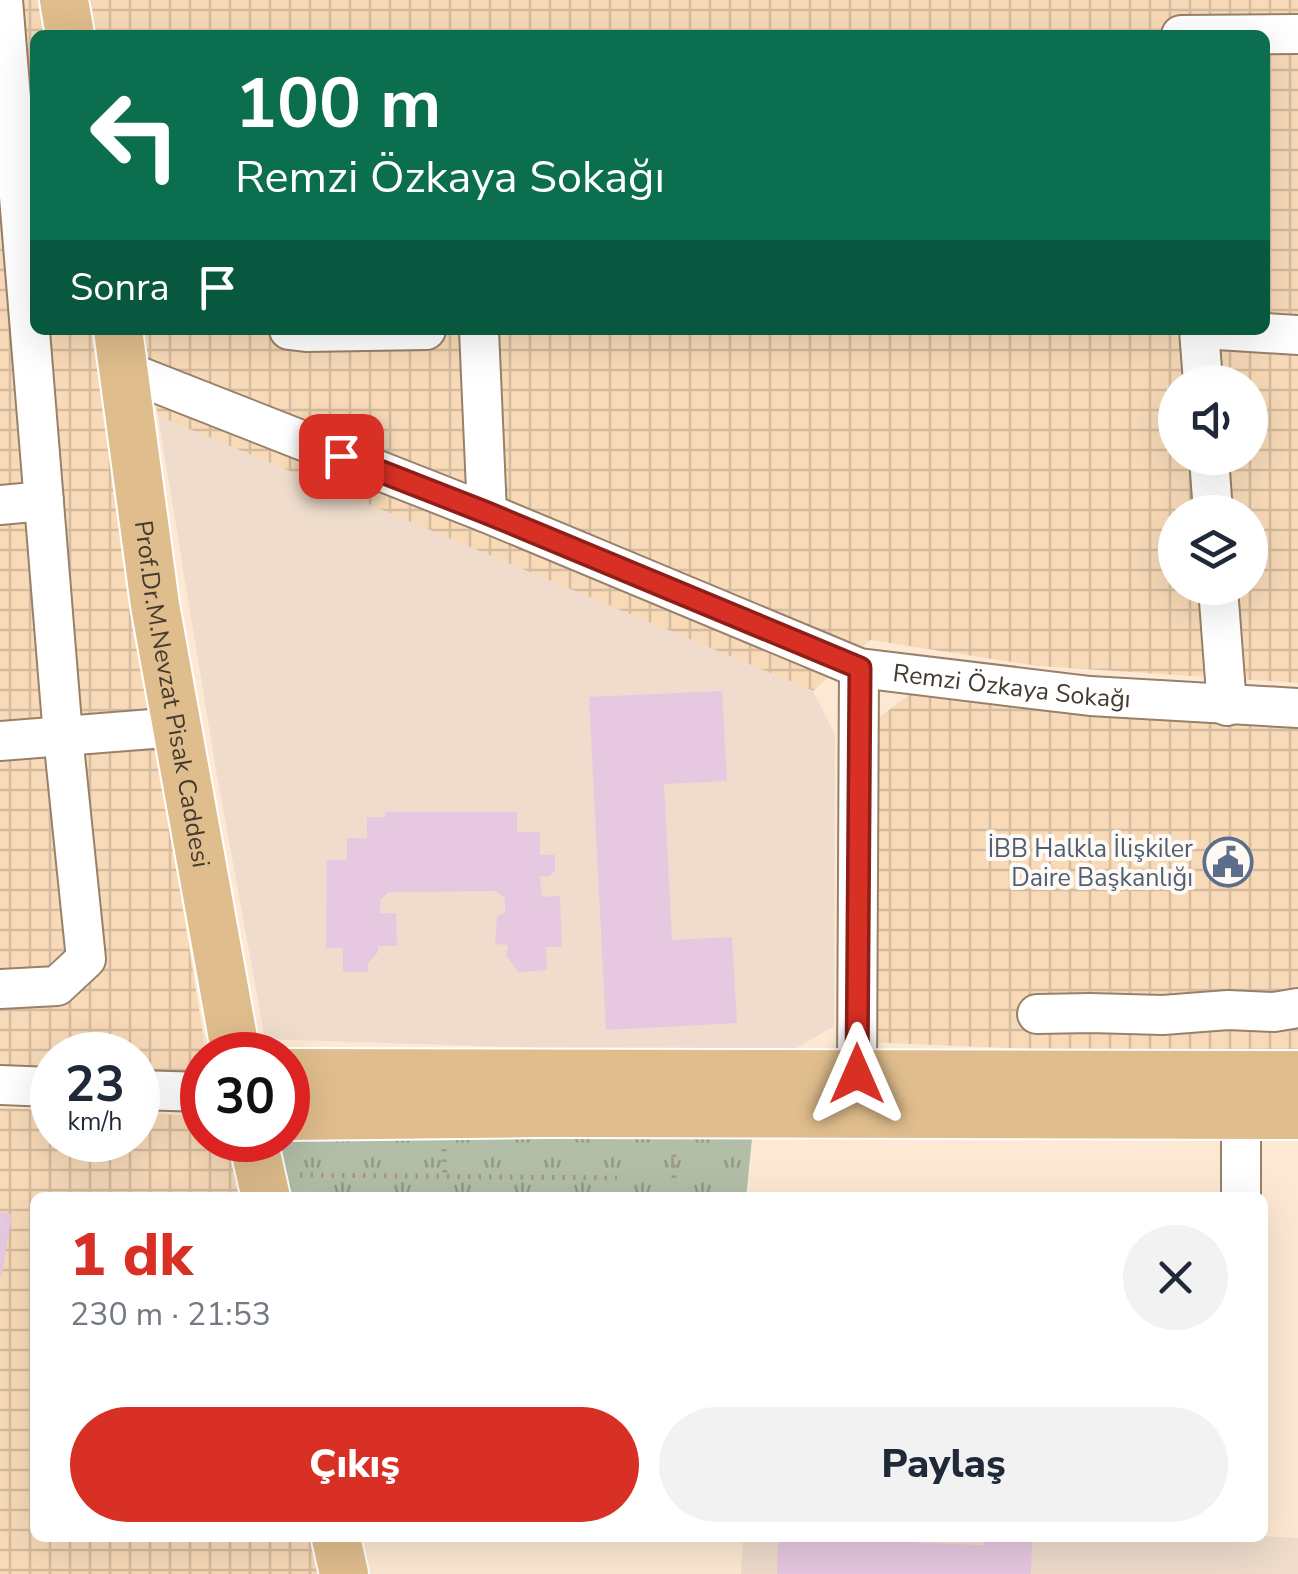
<!DOCTYPE html>
<html lang="tr">
<meta charset="utf-8">
<style>
body{margin:0;font-family:"Nunito Sans",sans-serif;background:#f2f2f3;color:#1f2937;height:100vh;display:flex;flex-direction:column;font-size:38px;white-space:nowrap}
*{box-sizing:border-box;margin:0}
p{font-size:32px;color:#747a83}
.icon{flex:none;width:55px;height:55px;fill:none;stroke:currentColor;stroke-width:2;stroke-linecap:round;stroke-linejoin:round}
.map{position:relative;flex:1;overflow:hidden}
.details{position:absolute;left:30px;top:1192px;width:1238px;height:350px;display:flex;flex-direction:column;background:#fff;border-radius:15px;box-shadow:0 10px 40px #0002}
.details>*{flex:none}
.top-card{position:absolute;left:30px;top:30px;width:1240px;height:305px;border-radius:15px;box-shadow:0 10px 40px #0002;background:#0b6e4f;color:#fff;overflow:hidden}
.tools{position:absolute;left:1158px;top:365px;display:grid;gap:20px}
.tools a{display:grid;place-items:center;width:110px;height:110px;border-radius:50%;background:#fff;box-shadow:0 10px 40px #0002;font-size:50px}
.speed{position:absolute;left:30px;top:1032px;display:flex;gap:20px;font-size:50px;font-weight:700;text-align:center}
.speed>*{display:grid;place-content:center;width:130px;height:130px;border-radius:50%;background:#fff;box-shadow:0 10px 40px #0002;line-height:1}
.speed small{font-size:25px;font-weight:400}
.speed .limit{border:15px solid #d22;background:#fff;color:#111}
.pin{position:absolute;display:grid;place-items:center;width:85px;height:85px;color:#fff;margin:-42px;border-radius:20px;box-shadow:0 5px 15px #0006}
.me{position:absolute;width:110px;margin:-55px;rotate:0deg;stroke-linejoin:round;filter:drop-shadow(0 0 8px #0008)}
.turn{display:flex;align-items:center;gap:35px;height:210px;padding:0 40px;font-size:45px}
.turn .icon{width:130px;height:130px;stroke-width:2.5}
.turn b{display:block;font-size:70px;line-height:85px}
.then{display:flex;align-items:center;height:95px;padding:0 40px;background:#0003;gap:20px;font-size:38px}
.round{display:grid;place-items:center;flex:none;width:105px;height:105px;border-radius:52px;background:#f2f2f3}
.summary{display:flex;align-items:center;justify-content:space-between;height:170px;padding:0 40px}
h1{font-size:60px;font-weight:800;line-height:75px;color:#d93025}
.primary-button{display:flex;gap:20px;margin-top:auto;padding:20px 40px}
.primary-button a{flex:1;height:115px;border-radius:60px;background:#d93025;color:#fff;font-size:40px;font-weight:800;line-height:115px;text-align:center}
.primary-button a+a{background:#f2f2f3;color:#1f2937}
.map>svg:first-child{display:block}
.industrial{fill:url(#industrial-grid);fill-rule:evenodd}
.education{fill:#efdccc}
.grass{fill:url(#grass-tufts)}
.building{fill:#e6c8e0}
.lines{fill:none;stroke-linecap:round;stroke-linejoin:round}
.minor-casing{stroke:#988168;stroke-width:42}
.major-casing{stroke:#fff;stroke-width:52}
.path{stroke:#a69786;stroke-width:5;stroke-dasharray:2.5 8;stroke-linecap:butt}
.minor{stroke:#fff;stroke-width:38}
.major{stroke:#e0bd8d;stroke-width:48}
.route-casing{stroke:#8d1f18;stroke-width:25}
.route{stroke:#d93025;stroke-width:18}
.labels{text-anchor:middle;stroke-width:8;stroke-linejoin:round;paint-order:stroke}
.street-label{font-size:25px;fill:#443a2f;stroke:#fef9f3}
.service-label{font-size:25px;fill:#4e5e75;stroke:#fef9f3;text-anchor:end}
</style>
<div class="map">
<svg width="1298" height="1574" viewBox="0 0 1298 1574">
<defs>
<pattern id="industrial-grid" width="8" height="8" patternUnits="userSpaceOnUse" patternTransform="scale(2.5)"><rect width="8" height="8" fill="#f8dab8"/><path d="M0 4h8M4 0v8" fill="none" stroke="#d6bc9e"/></pattern>
<pattern id="grass-tufts" width="24" height="20" patternUnits="userSpaceOnUse" patternTransform="scale(2.5)"><rect width="24" height="20" fill="#b3bea7"/><path d="M3 7l-1-3M5 7V3M7 7l1-3M15 17l-1-3M17 17v-4M19 17l1-3" fill="none" stroke="#939b88"/></pattern>
</defs>
<rect width="100%" height="100%" fill="#fde9d3"/>
<path class="industrial" d="M0,0H38L44,35H35V330H91L201,1022L206,1055H202V1062L195,1074L138,1073V1055H52V1068L0,1065Z
M80,0H1298V683L1038,666L870,640L813,691L158,416L142,330H1265V35H86ZM1175,382H1250V458H1175ZM1175,512H1250V588H1175Z
M919,687L1298,712V1060L863,1042L872,723Z
M0,1108L52,1110V1140H138V1113L202,1116V1140H229L241,1197L35,1198V1538H313L321,1574H0Z"/>
<path class="education" d="M158,416L813,691L835,735L834,1026L795,1049H573L265,1039L217,776Z
M1263,1536L1298,1538V1574H741L743,1538H1262Z"/>
<path class="grass" d="M753,1129L746,1198L290,1197L279,1151L284,1140H288V1134Z"/>
<path class="building" d="M722,691L727,781L664,784L672,940L732,937L737,1023L606,1030L589,697Z
M385,812H517V832H540V855H555V871L549,876H540L542,897L560,896L562,947H546L547,970L519,972L506,956L508,945L495,944L497,916L505,913V898L496,891L389,892L380,900V913H396L397,946H378V952L368,963V972H343V948H326L327,860H347V838H367V817H385Z
M0,1212L12,1214L2,1276H0Z
M778,1538H919V1543L984,1545V1538H1032L1031,1574H777Z"/>
<g class="lines">
<g class="minor-casing">
<g id="minor">
<path d="M1181,35L1298,34"/>
<path d="M289,330L306,332L426,330"/>
<path d="M479,330L487,513"/>
<path d="M1199,330L1203,382"/>
<path d="M1218,330L1298,335"/>
<path id="s1" d="M123,370L487,513L859,668L1090,696L1298,708"/>
<path d="M1209,458L1213,512"/>
<path d="M0,505L44,501"/>
<path d="M1218,588L1227,706"/>
<path d="M0,741L177,727"/>
<path d="M0,989L57,986L86,959L63,736L3,0"/>
<path d="M1037,1014L1090,1013L1163,1015L1228,1010L1274,1012L1298,1008"/>
<path d="M857,1075L859,668"/>
<path d="M0,1085L52,1087"/>
<path d="M138,1090L202,1092"/>
<path d="M1241,1090V1198"/>
</g>
</g>
<g class="major-casing">
<g id="major">
<path d="M64,0L70,35"/>
<path id="s2" d="M118,330L155,605L236,1055"/>
<path d="M288,1073L1298,1075"/>
<path d="M288,1116L544,1113L1298,1115"/>
<path d="M253,1140L266,1198"/>
<path d="M336,1538L344,1574"/>
</g>
</g>
<path class="path" d="M444,1149L445,1176
M300,1175L617,1178
M674,1178V1151"/>
<use href="#minor" class="minor"/>
<use href="#major" class="major"/>
</g>
<g class="lines">
<g class="route-casing">
<path id="route" d="M341,456L487,513L860,668L857,1074"/>
</g>
<use href="#route" class="route"/>
</g>
<defs>
<g id="civic-ring" transform="scale(2.5)"><circle r="9.5" fill="#fef9f3" stroke="#5c6f8a" stroke-width="1.5"/><path d="M-.6-6.5H3V-4.5H.6V-3L4-1V1h2V6H-6V1h2V-1L-.6-3ZM-1.2 2.5V6h2.4V2.5Z" fill="#5c6f8a"/></g>
</defs>
<g fill-rule="evenodd">
<use href="#civic-ring" x="1228" y="862"/>
</g>
<g class="labels">
<g class="street-label">
<text dy="9" stroke="none"><textPath href="#s1" startOffset="948">Remzi Özkaya Sokağı</textPath></text>
<text dy="9" stroke="none"><textPath href="#s2" startOffset="368">Prof.Dr.M.Nevzat Pisak Caddesi</textPath></text>
</g>
<g class="service-label">
<text x="1193" y="857">İBB Halkla İlişkiler<tspan x="1193" dy="29">Daire Başkanlığı</tspan></text>
</g>
</g>
</svg>
<div class="tools">
<a><svg class="icon" aria-label="sound" viewBox="0 0 24 24"><path d="M4 9h4l5-4v14l-5-4H4zM17 9q2 3 0 6"/></svg></a>
<a><svg class="icon" aria-label="layers" viewBox="0 0 24 24"><path d="M12 4l9 5-9 5-9-5zM3 14l9 5 9-5"/></svg></a>
</div>
<div class="speed"><div>23<small>km/h</small></div><div class="limit">30</div></div>
<div class="pin" style="left:341px;top:456px;background:#d93025"><svg class="icon" aria-label="arrive" viewBox="0 0 24 24"><path d="M6 21V4h12l-3 4 3 4H6"/></svg></div>
<svg class="me" style="left:857px;top:1074px" viewBox="-20 -20 40 40"><path d="M0-17L14 15 0 8-14 15z" fill="#d93025" stroke="#fff" stroke-width="4"/></svg>
<div class="top-card">
<div class="turn"><svg class="icon" aria-label="left" viewBox="0 0 24 24"><path d="M17 20v-9H6M10 6l-5 5 5 5"/></svg><div><b>100 m</b>Remzi Özkaya Sokağı</div></div>
<div class="then">Sonra<svg class="icon" aria-label="arrive" viewBox="0 0 24 24"><path d="M6 21V4h12l-3 4 3 4H6"/></svg></div>
</div>
<section class="details">
<div class="summary"><div><h1>1 dk</h1><p>230 m · 21:53</p></div><a class="round"><svg class="icon" aria-label="close" viewBox="0 0 24 24"><path d="M6 6l12 12M18 6L6 18"/></svg></a></div>
<div class="primary-button"><a>Çıkış</a><a>Paylaş</a></div>
</section>
</div>
